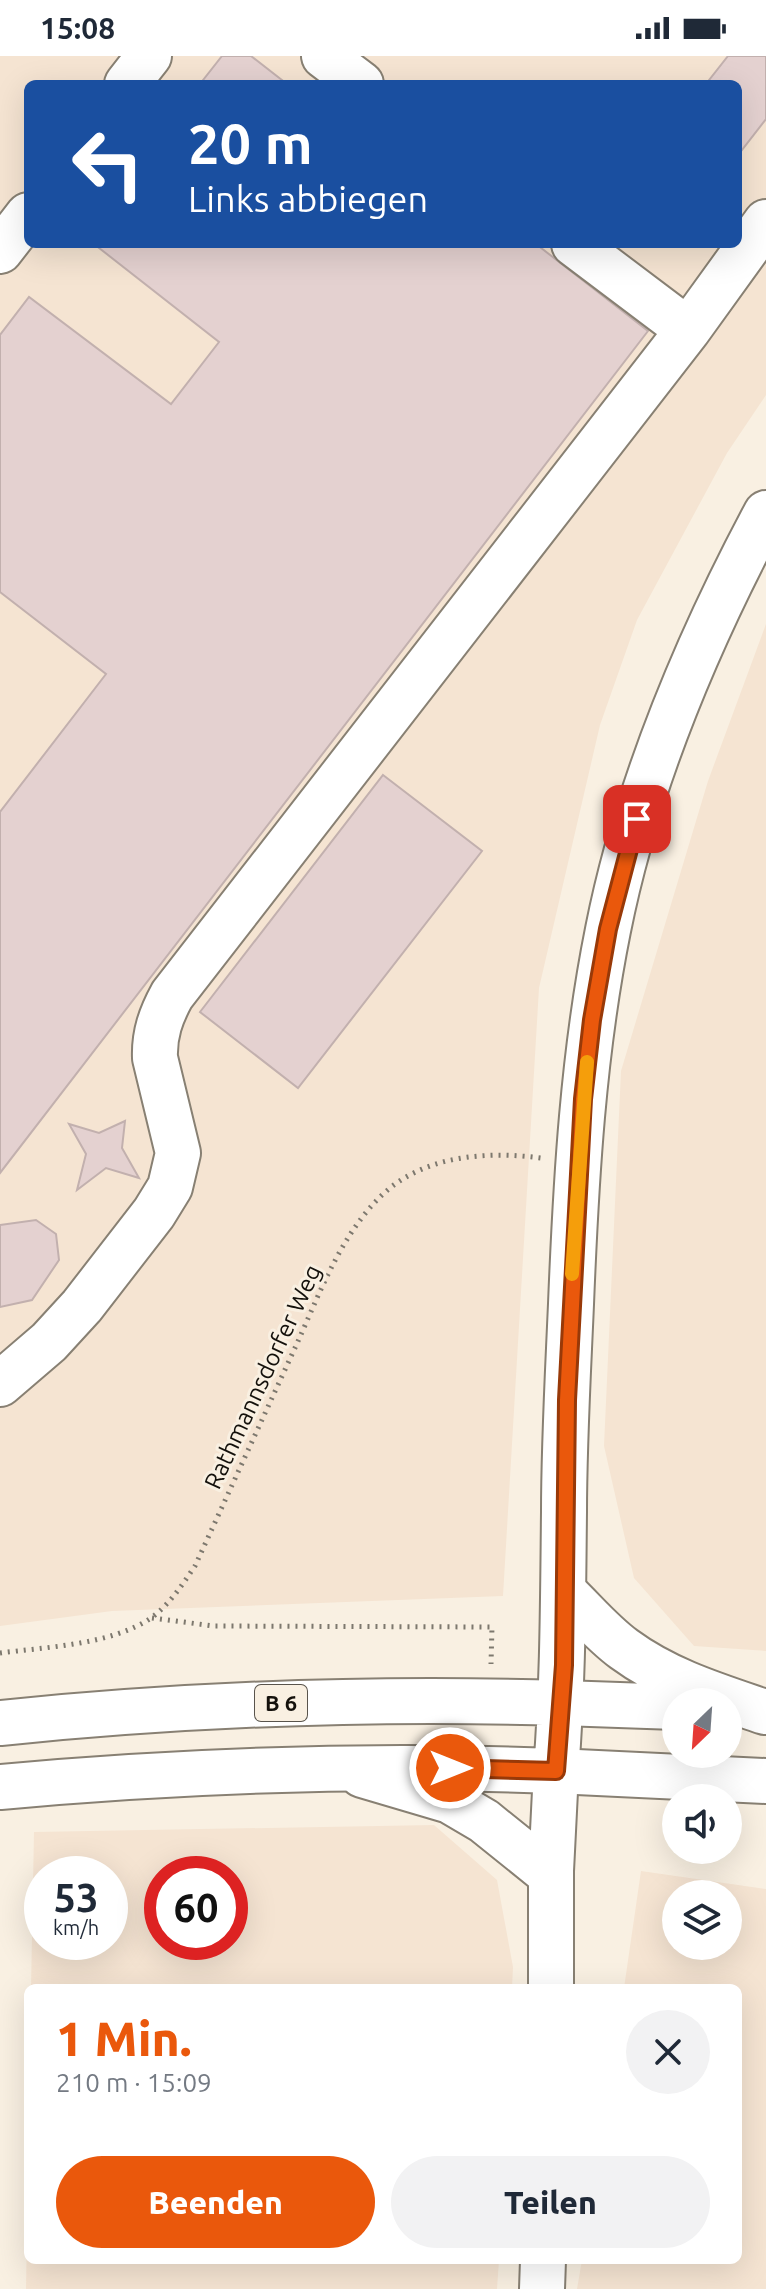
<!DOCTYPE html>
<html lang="de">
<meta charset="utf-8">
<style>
body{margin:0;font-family:Ubuntu,sans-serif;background:#f2f2f3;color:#1f2937;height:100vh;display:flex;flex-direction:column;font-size:30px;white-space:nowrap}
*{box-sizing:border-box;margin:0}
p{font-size:26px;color:#747a83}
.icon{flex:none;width:44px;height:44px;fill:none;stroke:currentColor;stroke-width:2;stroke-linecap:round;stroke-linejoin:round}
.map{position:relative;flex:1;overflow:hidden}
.side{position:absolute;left:24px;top:1928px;width:718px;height:280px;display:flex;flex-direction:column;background:#fff;border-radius:12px;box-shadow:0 8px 32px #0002}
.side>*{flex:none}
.top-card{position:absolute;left:24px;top:24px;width:718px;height:168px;border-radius:12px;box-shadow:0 8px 32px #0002;background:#1a4fa0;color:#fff;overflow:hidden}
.needle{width:52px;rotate:205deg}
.fabs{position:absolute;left:662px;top:1632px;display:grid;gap:16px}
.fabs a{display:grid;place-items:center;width:80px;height:80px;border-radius:50%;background:#fff;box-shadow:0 8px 32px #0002;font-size:40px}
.speed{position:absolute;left:24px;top:1800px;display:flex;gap:16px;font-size:40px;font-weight:700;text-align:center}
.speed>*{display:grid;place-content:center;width:104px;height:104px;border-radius:50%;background:#fff;box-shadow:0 8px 32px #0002;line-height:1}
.speed small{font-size:20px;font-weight:400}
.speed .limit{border:12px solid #d22;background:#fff;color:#111}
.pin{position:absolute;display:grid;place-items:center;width:68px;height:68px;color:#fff;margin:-34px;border-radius:16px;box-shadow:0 4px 12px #0006}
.me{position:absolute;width:88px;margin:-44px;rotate:90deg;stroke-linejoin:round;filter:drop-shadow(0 0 6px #0008)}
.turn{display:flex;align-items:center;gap:28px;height:168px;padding:0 32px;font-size:36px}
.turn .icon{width:104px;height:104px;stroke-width:2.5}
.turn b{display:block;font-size:56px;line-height:68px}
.round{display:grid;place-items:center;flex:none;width:84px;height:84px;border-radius:42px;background:#f2f2f3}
.overview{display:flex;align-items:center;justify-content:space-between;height:136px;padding:0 32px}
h1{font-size:48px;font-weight:800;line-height:60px;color:#ea580c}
.action{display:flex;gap:16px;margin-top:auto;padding:16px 32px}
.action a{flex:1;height:92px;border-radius:48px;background:#ea580c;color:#fff;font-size:32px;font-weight:800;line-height:92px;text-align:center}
.action a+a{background:#f2f2f3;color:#1f2937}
.status{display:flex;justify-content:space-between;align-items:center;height:56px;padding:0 40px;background:#fff;direction:ltr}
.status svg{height:22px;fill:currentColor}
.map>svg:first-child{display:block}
.industrial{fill:#f5e4d2;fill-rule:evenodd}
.building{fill:#e4d1d0;stroke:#c2b0ae;stroke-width:2}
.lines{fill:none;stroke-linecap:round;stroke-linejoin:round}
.minor-casing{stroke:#888073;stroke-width:48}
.major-casing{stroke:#888073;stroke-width:48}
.highway-casing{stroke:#888073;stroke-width:48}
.path{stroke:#7d786e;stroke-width:5;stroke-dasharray:2 6;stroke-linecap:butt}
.minor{stroke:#fff;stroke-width:44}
.major{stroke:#fff;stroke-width:44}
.highway{stroke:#fff;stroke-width:44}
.route-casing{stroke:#983908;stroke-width:20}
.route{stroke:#ea580c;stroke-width:14}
.slow{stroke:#f59e0b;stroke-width:14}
.labels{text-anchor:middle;stroke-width:6;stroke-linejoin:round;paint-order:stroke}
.shield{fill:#f9f0e2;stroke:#59544c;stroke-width:2}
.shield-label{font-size:22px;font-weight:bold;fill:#14110c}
.street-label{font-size:24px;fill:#14110c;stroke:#f9f0e2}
</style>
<div class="status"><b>15:08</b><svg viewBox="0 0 49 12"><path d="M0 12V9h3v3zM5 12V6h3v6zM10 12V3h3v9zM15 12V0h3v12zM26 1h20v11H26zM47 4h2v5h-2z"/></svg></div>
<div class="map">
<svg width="766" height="2233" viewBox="0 0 766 2233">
<rect width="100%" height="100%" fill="#f9f0e2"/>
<path class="industrial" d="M0,0H766V339L727,397L637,564L600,669L539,932L503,1540L112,1555L0,1570ZM28,28H738V188H28Z
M766,568V1595L694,1590L634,1522L604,1390L621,1015L708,725Z
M434,1769L497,1824L513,1911L512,1932H31L34,1776ZM42,1818H110V1886H42ZM162,1818H230V1886H162Z
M641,1815L766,1833V2233H577L582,2204H738V1932H624ZM728,1838V1890H676V1838Z
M28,2110V2204H499L497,2233H26Z"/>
<path class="building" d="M222,0H251L287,28H200Z
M728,0H766V63L738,99V28H706Z
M94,188H536L648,275L0,1117V756L106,618L0,536V279L29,241L171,348L219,286Z
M383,719L482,795L298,1032L200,956Z
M125,1065L122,1092L139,1122L106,1112L77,1134L86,1098L69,1068L99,1077Z
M36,1164L56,1178L59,1204L32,1244L0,1251V1169Z"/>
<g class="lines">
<g class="minor-casing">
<path id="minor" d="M324,0L361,28
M127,28L149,0
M574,188L688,274
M0,195L28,159
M0,1328L49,1286L82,1250L154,1157L170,1131L178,1097L155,1002C154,978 161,959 172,939L688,274L766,166
M362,1719L450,1745L484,1765L551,1819
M551,1932V1815L556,1715
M542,2233L543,2204"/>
</g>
<g class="major-casing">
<path id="major" d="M0,1667C187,1648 374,1641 562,1647
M0,1731C184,1714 371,1708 556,1715C563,1628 563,1543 564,1456C564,1387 568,1318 571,1248C576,1123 583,998 608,874C637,728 696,588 766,457"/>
</g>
<g class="highway-casing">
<path id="highway" d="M565,1537C584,1555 602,1577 624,1593C666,1624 715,1639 765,1656
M562,1647L676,1651
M556,1715L766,1725"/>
</g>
<path class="path" d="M152,1562L214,1570L492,1571L491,1608
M0,1597C46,1591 111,1589 151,1562C170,1548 182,1529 195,1510C228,1438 261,1366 294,1294C318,1242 339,1181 381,1140C423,1099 486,1095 541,1102"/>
<use href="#minor" class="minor"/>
<use href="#major" class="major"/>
<use href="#highway" class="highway"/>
</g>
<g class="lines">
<g class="route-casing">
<path id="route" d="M450,1712L556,1715L564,1609L567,1344L583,1043L592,964L608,873L637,763"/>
</g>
<use href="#route" class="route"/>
<path class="slow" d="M572,1218L587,1006"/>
</g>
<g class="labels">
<rect class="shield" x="255" y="1629" width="52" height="36" rx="6"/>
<g class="shield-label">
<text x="281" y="1655">B 6</text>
</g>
<g class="street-label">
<text transform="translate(263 1321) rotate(-65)" y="8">Rathmannsdorfer Weg</text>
</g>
</g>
</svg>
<div class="fabs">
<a><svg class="needle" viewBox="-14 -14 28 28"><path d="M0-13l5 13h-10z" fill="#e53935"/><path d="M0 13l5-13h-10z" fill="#747a83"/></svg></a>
<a><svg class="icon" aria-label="sound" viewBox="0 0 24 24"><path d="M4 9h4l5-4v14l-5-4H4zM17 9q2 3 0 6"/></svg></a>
<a><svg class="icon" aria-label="layers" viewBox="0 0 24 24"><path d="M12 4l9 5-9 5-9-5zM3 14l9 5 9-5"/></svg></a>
</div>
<div class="speed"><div>53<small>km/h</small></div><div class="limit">60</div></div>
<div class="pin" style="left:637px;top:763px;background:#d93025"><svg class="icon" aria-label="arrive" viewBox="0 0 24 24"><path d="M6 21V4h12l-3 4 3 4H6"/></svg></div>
<svg class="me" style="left:450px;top:1712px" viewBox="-20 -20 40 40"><circle r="17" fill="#ea580c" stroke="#fff" stroke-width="3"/><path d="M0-11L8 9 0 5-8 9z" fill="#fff"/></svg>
<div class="top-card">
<div class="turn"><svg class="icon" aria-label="left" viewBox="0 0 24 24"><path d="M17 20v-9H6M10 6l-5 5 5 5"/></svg><div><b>20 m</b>Links abbiegen</div></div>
</div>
<section class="side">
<div class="overview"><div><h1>1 Min.</h1><p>210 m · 15:09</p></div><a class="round"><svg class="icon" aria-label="close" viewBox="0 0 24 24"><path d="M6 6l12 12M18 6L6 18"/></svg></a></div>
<div class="action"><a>Beenden</a><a>Teilen</a></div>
</section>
</div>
